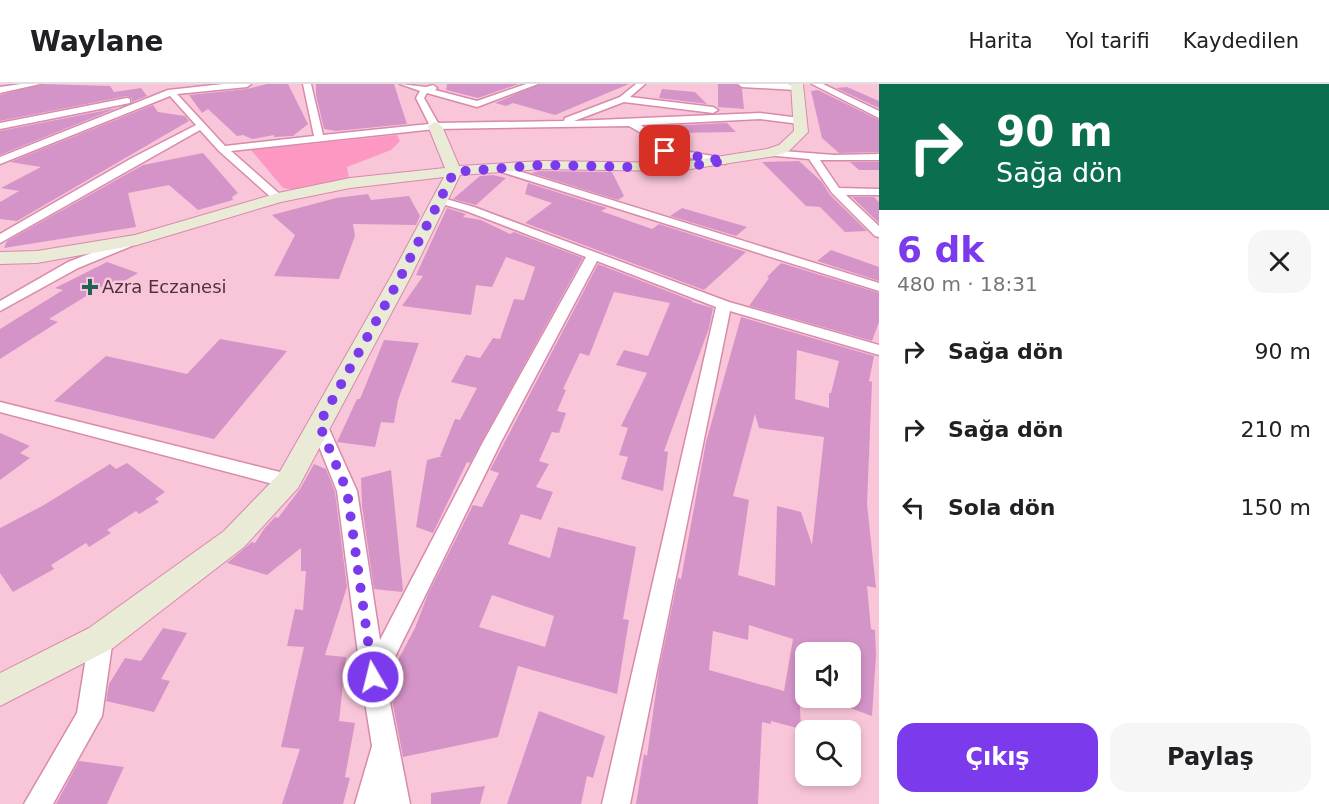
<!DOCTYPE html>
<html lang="tr">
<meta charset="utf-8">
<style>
body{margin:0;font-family:"DejaVu Sans",sans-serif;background:#f6f6f6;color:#202124;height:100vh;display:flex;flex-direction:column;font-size:22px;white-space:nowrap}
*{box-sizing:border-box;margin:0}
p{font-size:20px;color:#757577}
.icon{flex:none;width:33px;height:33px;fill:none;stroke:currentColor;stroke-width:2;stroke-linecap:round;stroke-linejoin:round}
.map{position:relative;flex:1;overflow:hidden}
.panel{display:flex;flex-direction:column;background:#fff;width:450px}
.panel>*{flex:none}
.guide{background:#0b6e4f;color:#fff;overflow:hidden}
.buttons{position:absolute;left:795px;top:558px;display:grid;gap:12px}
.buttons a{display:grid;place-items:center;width:66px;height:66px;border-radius:12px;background:#fff;box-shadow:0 3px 9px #0003;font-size:30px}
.pin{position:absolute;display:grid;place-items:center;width:51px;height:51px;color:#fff;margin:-26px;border-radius:12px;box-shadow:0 3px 9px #0006}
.me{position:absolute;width:66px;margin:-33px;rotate:352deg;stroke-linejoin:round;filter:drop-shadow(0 0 4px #0008)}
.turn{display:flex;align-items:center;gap:21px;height:126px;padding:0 18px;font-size:27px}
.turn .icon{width:78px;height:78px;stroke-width:2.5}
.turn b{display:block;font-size:42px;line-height:51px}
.round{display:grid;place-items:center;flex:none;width:63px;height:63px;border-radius:18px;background:#f6f6f6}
.summary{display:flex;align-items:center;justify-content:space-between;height:102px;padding:0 18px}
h1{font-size:36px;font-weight:800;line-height:45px;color:#7c3aed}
.action{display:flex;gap:12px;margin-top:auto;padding:12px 18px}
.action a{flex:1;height:69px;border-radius:18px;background:#7c3aed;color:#fff;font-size:24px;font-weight:800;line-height:69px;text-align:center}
.action a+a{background:#f6f6f6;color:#202124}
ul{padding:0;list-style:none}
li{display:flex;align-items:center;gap:18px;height:78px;padding:0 18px}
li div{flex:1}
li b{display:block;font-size:22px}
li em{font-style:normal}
header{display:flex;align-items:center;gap:36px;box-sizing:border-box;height:84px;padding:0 30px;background:#fff;border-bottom:2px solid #e0e0e0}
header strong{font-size:28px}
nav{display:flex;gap:33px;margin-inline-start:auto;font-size:21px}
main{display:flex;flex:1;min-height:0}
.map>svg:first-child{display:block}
.green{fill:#fd98c2}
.building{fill:#d594c8;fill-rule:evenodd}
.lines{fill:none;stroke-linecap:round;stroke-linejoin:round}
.street-casing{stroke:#d88aaa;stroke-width:3}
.secondary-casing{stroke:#d88aaa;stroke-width:2}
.street{fill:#fff;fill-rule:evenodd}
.secondary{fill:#e9ebd7;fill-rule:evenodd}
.route{stroke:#7c3aed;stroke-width:10;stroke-dasharray:0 18}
.poi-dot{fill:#206353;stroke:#f9c6d9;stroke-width:2}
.labels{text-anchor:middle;stroke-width:5;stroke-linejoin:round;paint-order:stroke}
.far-poi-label{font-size:18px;fill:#52313f;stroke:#f9c6d9;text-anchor:start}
</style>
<header>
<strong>Waylane</strong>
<nav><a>Harita</a><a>Yol tarifi</a><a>Kaydedilen</a></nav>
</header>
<main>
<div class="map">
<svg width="879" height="720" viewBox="0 0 879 720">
<rect width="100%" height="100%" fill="#f9c6d9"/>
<path class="green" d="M397,51L400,57L391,66L347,83L349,95L294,106L283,104L251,66Z"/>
<path class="building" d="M42,0L110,2L114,8L141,4L147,12L132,18V14L127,12L0,37V11Z
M267,0H288L308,40L293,52L274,53V51L252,55L243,51L237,52L208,25L202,29L189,11L247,5Z
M316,0H394L407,40L336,47L324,45L316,11Z
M447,0H519L478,14L446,6Z
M540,0H629L555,31L513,19L506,22L495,19Z
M718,0H736L742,5L744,25L718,23Z
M847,3L879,17V24L836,4Z
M662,5L695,8L707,20L659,14Z
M818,6L879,36V68L839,69L822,54L811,7Z
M153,21L158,28L185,32L189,37L17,137L0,135V118L19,107L1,104L41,83L10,78Z
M117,24L0,71V47Z
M727,39L736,48L673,49L666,42Z
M203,69L238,109L232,113L233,116L198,126L169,101L128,109L136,143L4,164L7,157L143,81Z
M799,77L822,98L830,111L867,147L845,148L820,123L806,122L762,78Z
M850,78H879V86H859Z
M540,87L612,88L624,112L618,116L531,89Z
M493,91L506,94L476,121L453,115L480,92Z
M528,99L607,124L601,127L652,145L659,140L746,168L704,206L525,139L552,119L525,110Z
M368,110L371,116L409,112L420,132L416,141L353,140L355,152L339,195L274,192L295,151L272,131L336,114Z
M852,113H874L879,118V139Z
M447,124L466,130L463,133L481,136L510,150L514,148L583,174L470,379L467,378L433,449L416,443L427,376L443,372H440L455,335L460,336L477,304L451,298L466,271L480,274L493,254L500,255L514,215L524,216L535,183L506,173L492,203L476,201L471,231L402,222L423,192L416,191Z
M682,124L747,143L736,152L670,132Z
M831,166L879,183V197L817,177Z
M107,178L138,189L109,206L101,203L49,235L58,238L0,275V245L63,206L55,204Z
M781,179L879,209V238L872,257L749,222L769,194L767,193Z
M598,180L693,217L692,218L713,224L709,244L664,367L668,368L663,407L621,395L628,373L619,371L628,344L621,342L647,289L616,281L624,266L648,272L670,219L614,208L589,272L580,269L563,305L566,306L557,327L566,329L559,349L552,348L539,377L549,380L536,403L553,408L541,436L521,430L508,460L550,474L558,443L636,463L623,535L629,536L617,610L518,582L498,653L403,673L388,595L415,544L428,510L473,421L482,423L499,389L490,386ZM492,511L554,532L545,563L479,543Z
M741,233L874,272L869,297L872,298L867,420L876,504L867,502L871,545L875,546L876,571L872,632L850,624V568H806V606L799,604L801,645L771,637V640L762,638L758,720H636L644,670L647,672L659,586L678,494L681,495L706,358ZM797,266L839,277L831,309H829V324L795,315ZM755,330L759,344L824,353L812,461L801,428L777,422L775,502L738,491L749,416L733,412ZM749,541L793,555L784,607L709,586L713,547L748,556Z
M220,255L287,267L214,355L54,317L106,272L187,290Z
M384,256L419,259L398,316L394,339L381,338L375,363L337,358L357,315H360Z
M0,349L30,362L20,369L30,374L0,396Z
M127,379L165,408L155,415L159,418L139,430L136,427L107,446L111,449L89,463L86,459L51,481L54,485L13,508L0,489V444L44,421L110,380L116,385Z
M314,380L326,385L335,408L347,503L325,571L346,573L339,637L355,639L345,693L350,694L343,720H282L300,665L281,663L304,563L287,562L295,525L303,526L306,487H301V464L267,491L227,479L252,458L255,459L264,445L275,433L278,434L300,405Z
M391,386L403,506L402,508L374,505L362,422L361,394Z
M163,544L187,549L161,595L170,597L154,628L106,617L109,600L125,574L141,577Z
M539,627L605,652L593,694L587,692L581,720H507Z
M79,677L124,683L107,720H56Z
M485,702L480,720H431V709Z"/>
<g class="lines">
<g class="street-casing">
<path id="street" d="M21,0H40L0,9V3Z
M223,0H251L247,3L177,10L225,62L314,52L303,0H311L323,51L429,40L416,14L420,7L400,0L426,3L433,1L437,4L435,6L477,17L526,0H538L477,23L427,9L424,14L438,39L564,37L565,34L620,13L636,0H645L630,13L713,23L718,26L713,29L624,18L574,37L760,29L800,34L805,37L800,40L760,35L641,41L668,64L729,75L730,77L725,80L661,69L643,50L629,42L435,45L231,67L282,112V116H274L219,67L200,46L0,159V150L132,74L196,41L170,12L0,80V73L168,6Z
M738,0H788L800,3L796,6L742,3Z
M812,0H823L879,27V34Z
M127,14L130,15V19L0,45V39Z
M770,66L834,71L879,70V76H820L839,104L879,105V111H846L879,142V153L875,152L832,109L809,75L766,71V67Z
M499,81L879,199V207L495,86V82Z
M439,113L474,123L729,218L879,261V271L730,227L630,720H602L716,223L597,177L501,358L385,593L410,720H355L372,662L361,593L337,407L310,340L313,336H325L357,407L380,556L483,358L586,173L466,127L435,118V114Z
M135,152L141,156L139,159L78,184L0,227V217L68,178Z
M0,318L288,390L295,392L297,397L295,402L288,404L0,328Z
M101,544L109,547L113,554L102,632L53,720H24L77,629L89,554L93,547Z"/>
</g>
<g class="secondary-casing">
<path id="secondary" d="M791,0H803L808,48L789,67L775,72L677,87L542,85L460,91L410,194L298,404L244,463L113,564L0,622V589L89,544L224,447L278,391L390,194L444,93L350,104L281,118L137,161L37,179L0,180V168L37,167L135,151L278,109L350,94L445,84L428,42L435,38L442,42L459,82L542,77L677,79L767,65L779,61L794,47Z"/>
</g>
<use href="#street" class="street"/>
<use href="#secondary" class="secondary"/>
</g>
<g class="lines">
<path class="route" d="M373,593L347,407L319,340L400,194L454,88L542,81L677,84L725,77L665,67"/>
</g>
<path class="poi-dot" d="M87 194h6v6h6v6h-6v6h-6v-6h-6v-6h6z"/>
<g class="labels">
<g class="far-poi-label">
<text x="102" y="209">Azra Eczanesi</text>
</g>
</g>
</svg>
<div class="buttons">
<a><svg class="icon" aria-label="sound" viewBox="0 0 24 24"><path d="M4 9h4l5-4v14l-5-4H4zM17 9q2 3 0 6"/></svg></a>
<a><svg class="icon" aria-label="search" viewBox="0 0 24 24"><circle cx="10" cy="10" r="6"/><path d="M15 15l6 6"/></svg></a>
</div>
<div class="pin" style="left:665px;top:67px;background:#d93025"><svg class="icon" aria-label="arrive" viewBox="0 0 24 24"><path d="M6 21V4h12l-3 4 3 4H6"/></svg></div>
<svg class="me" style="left:373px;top:593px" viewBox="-20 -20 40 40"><circle r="17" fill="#7c3aed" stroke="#fff" stroke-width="3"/><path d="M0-11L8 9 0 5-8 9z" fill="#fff"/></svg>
</div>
<section class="panel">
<div class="guide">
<div class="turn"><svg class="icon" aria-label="right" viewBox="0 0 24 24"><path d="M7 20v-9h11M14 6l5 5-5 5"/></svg><div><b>90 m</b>Sağa dön</div></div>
</div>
<div class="summary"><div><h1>6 dk</h1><p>480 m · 18:31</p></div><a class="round"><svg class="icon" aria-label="close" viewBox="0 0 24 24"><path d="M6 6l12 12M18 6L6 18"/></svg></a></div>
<ul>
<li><svg class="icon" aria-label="right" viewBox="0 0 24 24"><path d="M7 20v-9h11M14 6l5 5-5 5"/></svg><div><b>Sağa dön</b></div><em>90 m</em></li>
<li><svg class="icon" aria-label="right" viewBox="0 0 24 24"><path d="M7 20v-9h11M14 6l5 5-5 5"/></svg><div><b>Sağa dön</b></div><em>210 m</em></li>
<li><svg class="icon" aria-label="left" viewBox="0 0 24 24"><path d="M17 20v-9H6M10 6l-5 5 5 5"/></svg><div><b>Sola dön</b></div><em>150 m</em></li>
</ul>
<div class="action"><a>Çıkış</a><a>Paylaş</a></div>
</section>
</main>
